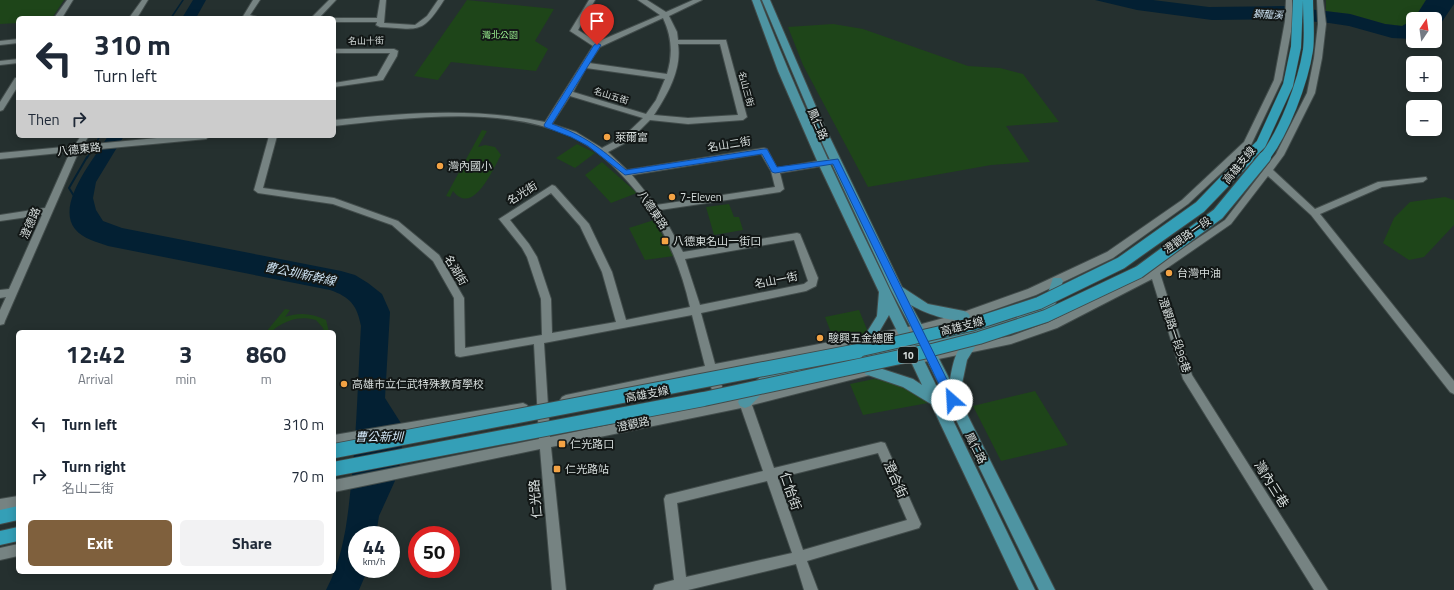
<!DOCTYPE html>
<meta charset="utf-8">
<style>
body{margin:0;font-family:"Titillium Web","Noto Sans TC",sans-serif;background:#f2f2f3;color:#1f2937;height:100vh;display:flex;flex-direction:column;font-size:15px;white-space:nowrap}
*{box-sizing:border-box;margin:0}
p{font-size:13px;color:#747a83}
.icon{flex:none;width:22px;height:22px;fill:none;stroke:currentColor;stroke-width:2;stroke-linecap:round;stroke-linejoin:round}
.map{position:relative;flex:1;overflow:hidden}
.side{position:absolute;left:16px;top:330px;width:320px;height:244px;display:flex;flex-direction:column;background:#fff;border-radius:6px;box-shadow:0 2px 10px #0003}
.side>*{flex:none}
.guide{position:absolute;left:16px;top:16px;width:320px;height:122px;border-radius:6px;box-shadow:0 2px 10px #0003;background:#fff;color:#1f2937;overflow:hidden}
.needle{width:26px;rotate:13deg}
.tools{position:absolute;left:1406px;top:12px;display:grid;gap:8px}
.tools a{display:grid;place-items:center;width:36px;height:36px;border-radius:6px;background:#fff;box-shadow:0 2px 10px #0003;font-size:20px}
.speed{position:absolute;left:348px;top:526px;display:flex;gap:8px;font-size:20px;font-weight:700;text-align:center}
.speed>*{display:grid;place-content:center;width:52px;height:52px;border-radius:50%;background:#fff;box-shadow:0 2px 10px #0003;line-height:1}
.speed small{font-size:10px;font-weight:400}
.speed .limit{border:6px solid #d22;background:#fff;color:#111}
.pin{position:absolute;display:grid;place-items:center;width:34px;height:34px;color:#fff;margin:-41px -17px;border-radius:50% 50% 50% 0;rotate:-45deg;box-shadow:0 0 4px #0007}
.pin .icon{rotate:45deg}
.me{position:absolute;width:44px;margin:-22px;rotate:334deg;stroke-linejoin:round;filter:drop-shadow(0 0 3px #0008)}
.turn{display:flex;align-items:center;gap:14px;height:84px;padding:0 12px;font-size:18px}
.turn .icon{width:52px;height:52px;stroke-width:2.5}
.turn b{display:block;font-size:28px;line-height:34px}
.then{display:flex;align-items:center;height:38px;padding:0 12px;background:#0003;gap:8px;font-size:15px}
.eta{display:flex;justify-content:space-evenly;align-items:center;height:68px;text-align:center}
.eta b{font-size:24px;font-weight:700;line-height:28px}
.primary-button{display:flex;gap:8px;margin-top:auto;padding:8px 12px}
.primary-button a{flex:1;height:46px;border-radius:6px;background:#7f603d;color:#fff;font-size:16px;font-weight:700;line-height:46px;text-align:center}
.primary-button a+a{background:#f2f2f3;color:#1f2937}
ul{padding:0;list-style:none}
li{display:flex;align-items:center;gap:12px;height:52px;padding:0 12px}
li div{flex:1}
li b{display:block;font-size:15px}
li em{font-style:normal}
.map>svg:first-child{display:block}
.green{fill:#1e4519}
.water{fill:#032033}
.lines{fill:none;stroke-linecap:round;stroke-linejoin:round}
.stream-far1{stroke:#032033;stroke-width:1.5}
.stream{stroke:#032033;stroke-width:2}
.minor-casing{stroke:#424c4b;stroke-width:2}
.major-casing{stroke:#424c4b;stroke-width:2}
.highway-casing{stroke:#424c4b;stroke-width:2}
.minor{fill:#768382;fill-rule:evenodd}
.major{fill:#4e94a2;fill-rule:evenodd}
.highway{fill:#349fb7;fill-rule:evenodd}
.highway-bridge-far2-casing{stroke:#424c4b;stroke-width:11;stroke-linecap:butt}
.highway-bridge-far1-casing{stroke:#424c4b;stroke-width:14;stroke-linecap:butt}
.highway-bridge-casing{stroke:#424c4b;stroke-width:16;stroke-linecap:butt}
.highway-bridge-far2{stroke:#349fb7;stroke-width:10}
.highway-bridge-far1{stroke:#349fb7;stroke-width:12}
.highway-bridge{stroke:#349fb7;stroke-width:14}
.route{fill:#1a73e8;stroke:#114b97}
.poi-dot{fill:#f4a344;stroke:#121716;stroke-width:1.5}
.labels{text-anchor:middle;stroke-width:4;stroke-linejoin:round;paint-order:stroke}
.far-park-label{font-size:9px;fill:#9ff894;stroke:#121716}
.far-street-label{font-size:9px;fill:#d8dfde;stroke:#121716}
.far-water-label{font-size:10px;font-style:italic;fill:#cfe4f4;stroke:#121716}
.shield{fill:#121716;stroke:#9da3a2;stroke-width:1}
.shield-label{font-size:10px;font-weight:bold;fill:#d8dfde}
.street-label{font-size:11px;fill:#d8dfde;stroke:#121716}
.poi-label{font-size:11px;fill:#d8dfde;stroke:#121716;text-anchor:start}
.water-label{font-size:12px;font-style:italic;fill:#cfe4f4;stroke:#121716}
.near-street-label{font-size:13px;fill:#d8dfde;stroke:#121716}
</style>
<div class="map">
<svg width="1454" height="590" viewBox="0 0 1454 590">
<rect width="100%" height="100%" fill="#25302f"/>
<path class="green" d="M0,0H64L52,18H18V23L0,24Z
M467,0L554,9L535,41L548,49L536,71L451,62L438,80L414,76Z
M1326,0H1426L1412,22L1402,26L1385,24L1350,14L1326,11Z
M833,24L863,29L968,66L1000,68L1023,74L1059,122L1006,126L1030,162L991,165L868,187L803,65L788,27Z
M482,130L487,131L478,147L485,145L495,147L501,155C493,169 473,217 453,191L450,197L446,196Z
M577,144L595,153L575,168L556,158Z
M602,162L637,193L611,203L585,175Z
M1445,197L1454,200V225L1424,257L1409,260L1383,243L1394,218L1410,202Z
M729,204L734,217H739L743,230L714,235L706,207Z
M654,220L674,256L645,260L629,228Z
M285,309L290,310L285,317C299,312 312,313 326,320L329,332H324L323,328L316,320C301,316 290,319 277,327C273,330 272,332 266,332Z
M859,310L868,332L866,337L835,343L825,317Z
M874,379L900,384L928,403L863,415L850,384Z
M1035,391L1068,445L1001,461L973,406Z"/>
<path class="water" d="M193,0H206L196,18H182Z
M1095,0H1153L1209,7L1283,6L1350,14L1385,24L1402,26L1413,20V39L1392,38L1349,26L1329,23L1285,19L1212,20L1137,10Z
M1426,0H1454V4L1435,32V19H1414Z
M108,136H124L96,182L93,198L96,210L103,221L122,228L341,271L355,275L368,283L382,294L390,312L385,398L404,428L399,472L379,516L376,535H357V569H368L359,590H326C345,554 348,515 352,475C357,426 358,376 361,326C357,305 350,297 330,290L108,246C97,242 83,239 75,229C55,204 95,158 108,136Z"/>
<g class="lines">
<path class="stream-far1" d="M171,18L183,0
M87,158L100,136"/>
<path class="stream" d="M74,196L69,188L87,157"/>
<g class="minor-casing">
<path id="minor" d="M67,0H73L62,18H54Z
M142,0H148L137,18H129Z
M253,0H260L250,15L261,18H242Z
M329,0H336L319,18H311Z
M380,0H386L384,23L415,25L427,16L438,0H444C422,35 419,29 380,27L376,25L377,22H334V18H377Z
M589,0H595L578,30L597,42L660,15L638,0H647L666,12L693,0H702L669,16L677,32L678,40H726L747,117L743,120L688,124L650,120L629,141L608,152L627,170L764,148L767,149L777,168L835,158L839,161L835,164L780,173L784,189L780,192L660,210L683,252L797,233L800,234L818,278L816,286L806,291L701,313L715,364L918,325L955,315L1028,289L1107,252L1182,200L1244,142L1274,80L1285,21L1286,0H1292L1293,21L1282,80L1251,145L1188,204L1113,258L1036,295L956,323L918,333L718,372L726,401L870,365L874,367L875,370L874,373L870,375L752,405L774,468L881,442L885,443L921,524L919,528L807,561L818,590H804L796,564L688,590H653L655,585L674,580L664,499L666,495L763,471L741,408L551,447L566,590H552L540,449L334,492V480L539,439L534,344L460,357L456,356L455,353L454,298L433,261L392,225L333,204L258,193L254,190L269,136H277L263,188L334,198L398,221L439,255L464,298L465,348L542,335L541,299L527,257L522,248L499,219L552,185L555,186L589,224L612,272L626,320L690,307C680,263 663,225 635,190C618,169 596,148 571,136C500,105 408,118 334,126V120C406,113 473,107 545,122L593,46L570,31ZM663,18C672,37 673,54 667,74L589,63L600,47ZM678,44H720L738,115L688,118L654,115C667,95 682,70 678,44ZM586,68L665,79L656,100L646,114L573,92ZM570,96L643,118L623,137L602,148L576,132L552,124ZM761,154L771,171L775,187L656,205L632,175ZM551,193L580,226L602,272L616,322L552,333L551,299L537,257L529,244L510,220ZM794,240L808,281L804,284L700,305L685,259ZM692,315L705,366L566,395L562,397L560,400L562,403L566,405L707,374L716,403L550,437L544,343ZM878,453L907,520L803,550L778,478ZM767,481L792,553L686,577L677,503Z
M1317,0H1323L1326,24L1322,58L1315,93L1284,155L1273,170L1315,209L1378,182L1426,177L1427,179L1423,182L1382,187L1320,214L1454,381V394L1450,392L1311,215L1268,176L1231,224L1160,273L1192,375L1328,590H1314L1183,379L1152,279L1057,328L1011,344L924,362L920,361L919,358L920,355L924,354L1011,336L1049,322L1142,276L1225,220L1276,154L1307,93L1314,58L1318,24Z
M18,39V43L0,45V41Z
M334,49H394L398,51L397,56L383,80L334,87V83L377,76L390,53H334Z
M18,59V63L0,65V61Z
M15,78H18V86L3,110L0,111V102Z
M81,136H89L83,145L178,136H210L206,139L79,151L5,321L4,324L0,325V310L6,297L0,298V290L9,289L42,215L0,221V215L45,208L70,152L0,159V153L74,146Z
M523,403L527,405L529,408L527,411L523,413L334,445V435Z
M18,496V508L0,511V499Z
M18,544V556L0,560V548Z"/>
</g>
<g class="major-casing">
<path id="major" d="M752,0H760C805,116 860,228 914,340L917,339L891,290L824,147L762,0H770L823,123L902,287L928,304L964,311L968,313L970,316L968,319C954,324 924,313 911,305L929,338L1002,318L1045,302L1053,278H1061L1063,281L1054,308L1004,327L933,347L950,380C952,369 956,338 973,343L975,347L967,360L959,398L1055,590H1039L923,352H920L1035,590H1019L931,404L903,387L865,374L864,370L865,366L870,365L913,379L922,385L907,353L774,381L750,406L745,408L740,406L738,402L740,398L765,372L770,371L903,343L889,315L872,344L868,345L864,344L862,340L877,316L879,292L818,163L778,71Z"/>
</g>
<g class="highway-casing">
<path id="highway" d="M18,506V520L0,524V510Z
M18,527V541L0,545V531Z"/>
</g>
<use href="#minor" class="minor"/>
<use href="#major" class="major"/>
<use href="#highway" class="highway"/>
<g class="highway-bridge-far2-casing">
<path id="highway-bridge-far2" d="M1247,158L1261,144L1288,85L1296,47L1298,0
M1264,158C1284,133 1303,82 1308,50C1310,34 1308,16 1308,0"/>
</g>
<g class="highway-bridge-far1-casing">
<path id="highway-bridge-far1" d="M853,352L971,325L1039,303L1121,263L1200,207L1248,157
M924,352L979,338L1046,316L1139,272L1218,214L1265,157"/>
</g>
<g class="highway-bridge-casing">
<path id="highway-bridge" d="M334,451L858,351
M334,469L704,399L928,351"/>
</g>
<use href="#highway-bridge-far2" class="highway-bridge-far2"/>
<use href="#highway-bridge-far1" class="highway-bridge-far1"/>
<use href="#highway-bridge" class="highway-bridge"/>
</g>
<path class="route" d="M597,43L601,45L552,124C585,136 599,147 626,170L764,149H767L777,167L838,159L957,400L955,403H948L833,164L775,173L772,172L762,154L625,175L588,146L571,137L545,127L544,125L594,45Z"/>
<g class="poi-dot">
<circle cx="607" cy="137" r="4"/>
<circle cx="440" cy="166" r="4"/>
<circle cx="672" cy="197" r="4"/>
<rect x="661" y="237" width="8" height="8" rx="2"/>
<circle cx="1169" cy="273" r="4"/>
<circle cx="820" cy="338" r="4"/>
<circle cx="344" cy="384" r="4"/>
<rect x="558" y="440" width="8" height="8" rx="2"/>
<rect x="553" y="465" width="8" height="8" rx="2"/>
</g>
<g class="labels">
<g class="far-park-label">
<text x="500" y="38">灣北公園</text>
</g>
<g class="far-street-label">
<text transform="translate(366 41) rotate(-1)" y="3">名山十街</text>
<text transform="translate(746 89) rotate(75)" y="3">名山三街</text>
<text transform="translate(611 96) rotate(17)" y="3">名山五街</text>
</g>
<g class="far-water-label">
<text transform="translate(1268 14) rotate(3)" y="4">獅龍溪</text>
</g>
<rect class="shield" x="898" y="347" width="20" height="16" rx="3"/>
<g class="shield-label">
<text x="908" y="359">10</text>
</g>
<g class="street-label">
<text transform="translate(818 124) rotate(66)" y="4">鳳仁路</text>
<text transform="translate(729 144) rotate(-9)" y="4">名山二街</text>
<text transform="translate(79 149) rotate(-6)" y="4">八德東路</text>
<text transform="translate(1239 165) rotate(-51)" y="4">高雄支線</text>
<text transform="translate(522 193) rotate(-32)" y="4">名光街</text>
<text transform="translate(653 210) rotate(56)" y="4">八德東路</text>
<text transform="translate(30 223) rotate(-66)" y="4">澄德路</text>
<text transform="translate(1187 235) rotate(-35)" y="4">澄觀路一段</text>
<text transform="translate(456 270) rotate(59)" y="4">名湖街</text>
<text transform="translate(776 280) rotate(-11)" y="4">名山一街</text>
<text transform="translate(962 326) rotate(-15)" y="4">高雄支線</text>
<text transform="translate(1175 335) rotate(72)" y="4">澄觀路一段96巷</text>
<text transform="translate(647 394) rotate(-11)" y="4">高雄支線</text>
<text transform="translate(633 424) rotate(-12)" y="4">澄觀路</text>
<text transform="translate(976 448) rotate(63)" y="4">鳳仁路</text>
</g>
<g class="poi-label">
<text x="615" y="141">萊爾富</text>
<text x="448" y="170">灣內國小</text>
<text x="680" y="201">7-Eleven</text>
<text x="673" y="245">八德東名山一街口</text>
<text x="1177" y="277">台灣中油</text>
<text x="828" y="342">駿興五金總匯</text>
<text x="352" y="388">高雄市立仁武特殊教育學校</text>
<text x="570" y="448">仁光路口</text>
<text x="565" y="473">仁光路站</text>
</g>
<g class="water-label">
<text transform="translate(300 274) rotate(12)" y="4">曹公圳新幹線</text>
<text x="379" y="441">曹公新圳</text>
</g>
<g class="near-street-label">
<text transform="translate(896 479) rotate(66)" y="5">澄合街</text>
<text transform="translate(1272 484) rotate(58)" y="5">灣內三巷</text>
<text transform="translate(791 491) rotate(71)" y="5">仁怡街</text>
<text transform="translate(535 499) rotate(-95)" y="5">仁光路</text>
</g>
</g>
</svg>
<div class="tools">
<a><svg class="needle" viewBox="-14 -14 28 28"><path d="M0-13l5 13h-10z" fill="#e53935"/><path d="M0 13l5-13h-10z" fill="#747a83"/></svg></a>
<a>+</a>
<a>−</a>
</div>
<div class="speed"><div>44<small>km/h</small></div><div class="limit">50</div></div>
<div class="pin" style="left:597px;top:45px;background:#d93025"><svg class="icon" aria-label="arrive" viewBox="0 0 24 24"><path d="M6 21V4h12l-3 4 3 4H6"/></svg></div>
<svg class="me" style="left:952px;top:400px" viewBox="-20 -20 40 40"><circle r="19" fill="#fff"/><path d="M0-13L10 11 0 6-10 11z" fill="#1a73e8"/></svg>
<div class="guide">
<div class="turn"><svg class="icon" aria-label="left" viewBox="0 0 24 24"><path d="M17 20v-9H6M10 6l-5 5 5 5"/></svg><div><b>310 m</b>Turn left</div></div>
<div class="then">Then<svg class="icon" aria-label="right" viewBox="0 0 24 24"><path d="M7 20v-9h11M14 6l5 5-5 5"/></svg></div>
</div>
<section class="side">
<div class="eta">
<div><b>12:42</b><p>Arrival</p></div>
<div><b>3</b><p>min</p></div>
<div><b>860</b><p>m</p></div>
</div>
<ul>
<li><svg class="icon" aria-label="left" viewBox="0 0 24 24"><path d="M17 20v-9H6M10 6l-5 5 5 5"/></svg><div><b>Turn left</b></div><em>310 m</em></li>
<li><svg class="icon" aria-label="right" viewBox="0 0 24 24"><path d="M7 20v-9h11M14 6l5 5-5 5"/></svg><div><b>Turn right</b><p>名山二街</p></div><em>70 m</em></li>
</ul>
<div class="primary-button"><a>Exit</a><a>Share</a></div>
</section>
</div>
